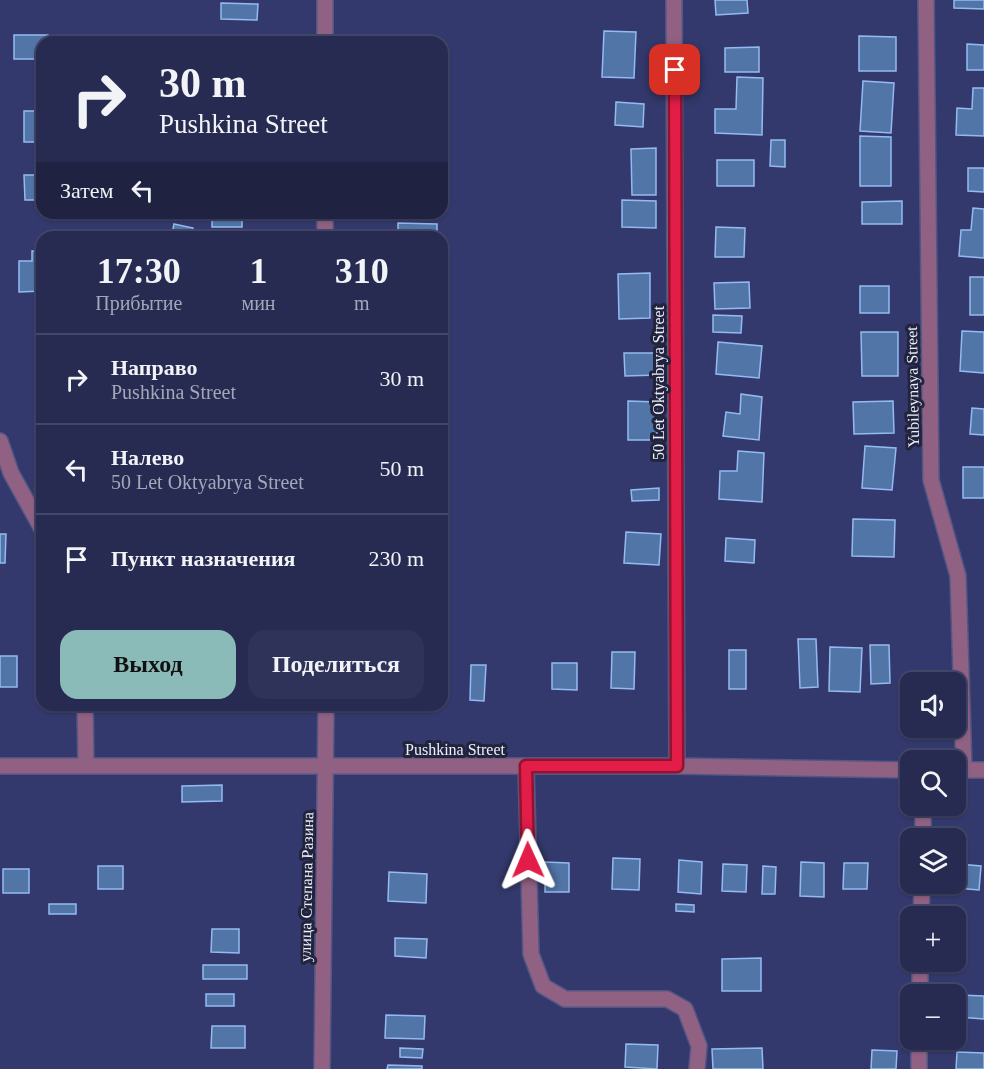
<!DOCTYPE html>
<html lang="ru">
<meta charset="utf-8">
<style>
body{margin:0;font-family:Georgia,serif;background:#2f3359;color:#f1f3f6;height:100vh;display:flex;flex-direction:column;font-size:22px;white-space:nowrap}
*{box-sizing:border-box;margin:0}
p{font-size:20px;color:#a4a7b8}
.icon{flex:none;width:33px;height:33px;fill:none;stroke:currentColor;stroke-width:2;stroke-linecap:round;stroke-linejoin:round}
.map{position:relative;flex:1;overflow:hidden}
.panel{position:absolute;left:36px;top:231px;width:412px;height:480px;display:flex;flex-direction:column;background:#272b52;border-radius:18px;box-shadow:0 2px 4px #0004,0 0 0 2px #434769}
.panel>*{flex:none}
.guide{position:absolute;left:36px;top:36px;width:412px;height:183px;border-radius:18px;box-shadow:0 2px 4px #0004,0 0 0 2px #434769;background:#272b52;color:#f1f3f6;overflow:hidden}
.fabs{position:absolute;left:900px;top:672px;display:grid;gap:12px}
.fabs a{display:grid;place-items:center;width:66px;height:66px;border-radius:12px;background:#272b52;box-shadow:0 2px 4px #0004,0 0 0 2px #434769;font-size:30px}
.pin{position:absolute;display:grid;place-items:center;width:51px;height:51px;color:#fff;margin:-26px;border-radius:12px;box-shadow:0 3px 9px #0006}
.me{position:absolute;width:66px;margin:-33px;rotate:359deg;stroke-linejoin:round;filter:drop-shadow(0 0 4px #0008)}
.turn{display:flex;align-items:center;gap:21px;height:126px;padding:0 24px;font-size:27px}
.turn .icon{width:78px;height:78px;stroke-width:2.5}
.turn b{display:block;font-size:42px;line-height:51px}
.then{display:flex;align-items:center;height:57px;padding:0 24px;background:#0003;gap:12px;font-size:22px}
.eta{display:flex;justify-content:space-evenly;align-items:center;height:102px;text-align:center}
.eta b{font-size:36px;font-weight:700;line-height:42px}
.primary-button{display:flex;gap:12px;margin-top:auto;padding:12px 24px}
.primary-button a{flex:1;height:69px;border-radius:18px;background:#8bbbb9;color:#111;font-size:24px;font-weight:700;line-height:69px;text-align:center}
.primary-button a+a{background:#2f3359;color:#f1f3f6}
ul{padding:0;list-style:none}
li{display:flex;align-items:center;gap:18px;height:90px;padding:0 24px;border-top:2px solid #434769}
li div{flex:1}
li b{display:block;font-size:22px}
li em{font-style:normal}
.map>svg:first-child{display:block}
.building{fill:#5175a7;stroke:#94baf1;stroke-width:1.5}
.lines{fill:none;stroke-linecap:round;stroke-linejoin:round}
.minor-casing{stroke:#515684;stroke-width:18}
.minor{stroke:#906183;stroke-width:15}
.route-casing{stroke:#92132f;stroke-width:15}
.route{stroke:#e11d48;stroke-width:10}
.labels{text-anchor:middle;stroke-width:6;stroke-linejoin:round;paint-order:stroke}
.street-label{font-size:16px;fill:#eceffc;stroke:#21243c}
</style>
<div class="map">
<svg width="984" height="1069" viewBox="0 0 984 1069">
<rect width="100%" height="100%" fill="#34396d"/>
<path class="building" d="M715,0H747L748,13L716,15Z
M954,0H984V9L954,8Z
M221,3L258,4L257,20L221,19Z
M604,31L636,32L634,78L602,77Z
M14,35H48V42H42V59H14Z
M395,36L426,38V42H395Z
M859,36L896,37V71H859Z
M967,44L984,45V70H967Z
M759,47V72H725V48Z
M737,77L763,78L762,135L715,133V109H736Z
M863,81L894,83L891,133L860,131Z
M973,88H984V136L956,135L957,108L972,109Z
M616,102L644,104L643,127L615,125Z
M24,111H42V142H24Z
M860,136L891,137V186H860Z
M771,140H785V167L770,166Z
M656,148V195H632L631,149Z
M717,160H754V186H717Z
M968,168H984V192L968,191Z
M24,175H42V200H25Z
M622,200L656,201V228L622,227Z
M902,201V224H862V202Z
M973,208L984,209V258L959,256L961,230H971Z
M212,213H242V227H212Z
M398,223L437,224V237H398Z
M174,224L193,228L191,237L172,234Z
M716,227L745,228L744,257H715Z
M32,251H42V291L19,292V261H32Z
M650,273V318L619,319L618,274Z
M970,277H984V315H970Z
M749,282L750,308L715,309L714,283Z
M860,286H889V313H860Z
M713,315L742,316L741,333L713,332Z
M962,331L984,332V373L960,371Z
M35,332H42V372H36Z
M861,332H898V376H862Z
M718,342L762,346L759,378L716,374Z
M624,353H657L658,375L625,376Z
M741,394L762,397L759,440L723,436L726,412L740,414Z
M628,401L657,402V440H628Z
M893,401L894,433L854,434L853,402Z
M972,408L984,409V435L970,434Z
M865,446L896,448L892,490L862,488Z
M738,451L764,453L762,502L719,499L720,471H737Z
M963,467H984V498H963Z
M659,488V500L632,501L631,490Z
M853,519L895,520L894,557L852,556Z
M626,532L661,534L659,565L624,563Z
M0,534H6L5,563H0Z
M726,538L755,540L754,563L725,561Z
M798,639H816L818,687L800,688Z
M870,645H889L890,683L871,684Z
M830,647L862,648L860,692L829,691Z
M729,650H746V689H729Z
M612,652H635L634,689L611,688Z
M0,656H17V687H0Z
M552,663H577V690L552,689Z
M471,665H486L484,701L470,700Z
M222,785V801L182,802V786Z
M613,858L640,859L639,890L612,889Z
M679,860L702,862L701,894L678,892Z
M545,862L569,863V892H545Z
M801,862L824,863V897L800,896Z
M844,863H868L867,889H843Z
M723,864L747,865L746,892L722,891Z
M958,864L981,866L979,890L956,888Z
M98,866H123V889H98Z
M763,866L776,867L775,894H762Z
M3,869H29V893H3Z
M389,872L427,874L426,903L388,901Z
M49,904H76V914H49Z
M676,904L694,905V912L676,911Z
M212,929H239V953L211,952Z
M395,938L427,939L426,958L395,956Z
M761,958V991H722V959Z
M203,965H247V979H203Z
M206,994H234V1006H206Z
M959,995L984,996V1019L958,1017Z
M386,1015L425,1016L424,1039L385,1038Z
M212,1026H245V1048H211Z
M626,1044L658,1045L657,1069L625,1067Z
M400,1048L423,1049L422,1058L400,1057Z
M762,1048L763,1069H713L712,1049Z
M872,1050L897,1051L896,1069H871Z
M957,1052L984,1053V1069H956Z
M388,1065L422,1066V1069H387Z"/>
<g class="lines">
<g class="minor-casing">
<path id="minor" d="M325,0V42
M674,0L677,766
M926,0L931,480L958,576L964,770
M325,213V237
M0,441L11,473L42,529
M85,705L86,765
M0,766H677L910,770
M526,766L531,954L543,986L565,999H667L685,1009L699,1046L697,1069
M956,770H984
M923,838V806
M921,916L922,884
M920,994V962
M322,1069L326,705
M919,1069V1040"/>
</g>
<use href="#minor" class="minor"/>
</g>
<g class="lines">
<g class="route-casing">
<path id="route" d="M528,860L526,766H677L675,70"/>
</g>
<use href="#route" class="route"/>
</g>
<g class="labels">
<g class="street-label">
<text transform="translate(658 383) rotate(-90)" y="6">50 Let Oktyabrya Street</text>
<text transform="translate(912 387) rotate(-91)" y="6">Yubileynaya Street</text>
<text x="455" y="755">Pushkina Street</text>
<text transform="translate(306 887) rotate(-89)" y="6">улица Степана Разина</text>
</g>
</g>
</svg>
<div class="fabs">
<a><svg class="icon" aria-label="sound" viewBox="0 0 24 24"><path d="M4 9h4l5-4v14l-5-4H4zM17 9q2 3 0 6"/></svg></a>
<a><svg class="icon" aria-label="search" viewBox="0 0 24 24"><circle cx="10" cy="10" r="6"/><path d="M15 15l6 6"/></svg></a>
<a><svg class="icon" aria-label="layers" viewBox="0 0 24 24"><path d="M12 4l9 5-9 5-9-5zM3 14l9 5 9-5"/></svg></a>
<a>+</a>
<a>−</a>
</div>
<div class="pin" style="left:675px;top:70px;background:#d93025"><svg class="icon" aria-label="arrive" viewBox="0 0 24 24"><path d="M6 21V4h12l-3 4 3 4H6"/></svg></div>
<svg class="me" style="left:528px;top:860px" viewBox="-20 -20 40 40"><path d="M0-17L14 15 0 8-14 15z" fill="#e11d48" stroke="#fff" stroke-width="4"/></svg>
<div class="guide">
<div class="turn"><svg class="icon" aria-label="right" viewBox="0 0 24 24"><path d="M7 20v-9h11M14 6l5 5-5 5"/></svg><div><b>30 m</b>Pushkina Street</div></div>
<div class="then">Затем<svg class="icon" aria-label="left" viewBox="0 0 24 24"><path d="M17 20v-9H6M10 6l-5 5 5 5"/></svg></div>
</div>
<section class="panel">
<div class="eta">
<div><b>17:30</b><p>Прибытие</p></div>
<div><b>1</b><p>мин</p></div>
<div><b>310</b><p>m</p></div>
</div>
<ul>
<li><svg class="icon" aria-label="right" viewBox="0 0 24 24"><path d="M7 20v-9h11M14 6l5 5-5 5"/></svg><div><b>Направо</b><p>Pushkina Street</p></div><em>30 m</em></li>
<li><svg class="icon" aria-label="left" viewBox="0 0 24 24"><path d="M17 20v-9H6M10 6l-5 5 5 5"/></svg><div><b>Налево</b><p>50 Let Oktyabrya Street</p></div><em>50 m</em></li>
<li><svg class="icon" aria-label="arrive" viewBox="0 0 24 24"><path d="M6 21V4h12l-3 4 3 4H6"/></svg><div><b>Пункт назначения</b></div><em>230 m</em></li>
</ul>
<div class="primary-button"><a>Выход</a><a>Поделиться</a></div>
</section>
</div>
